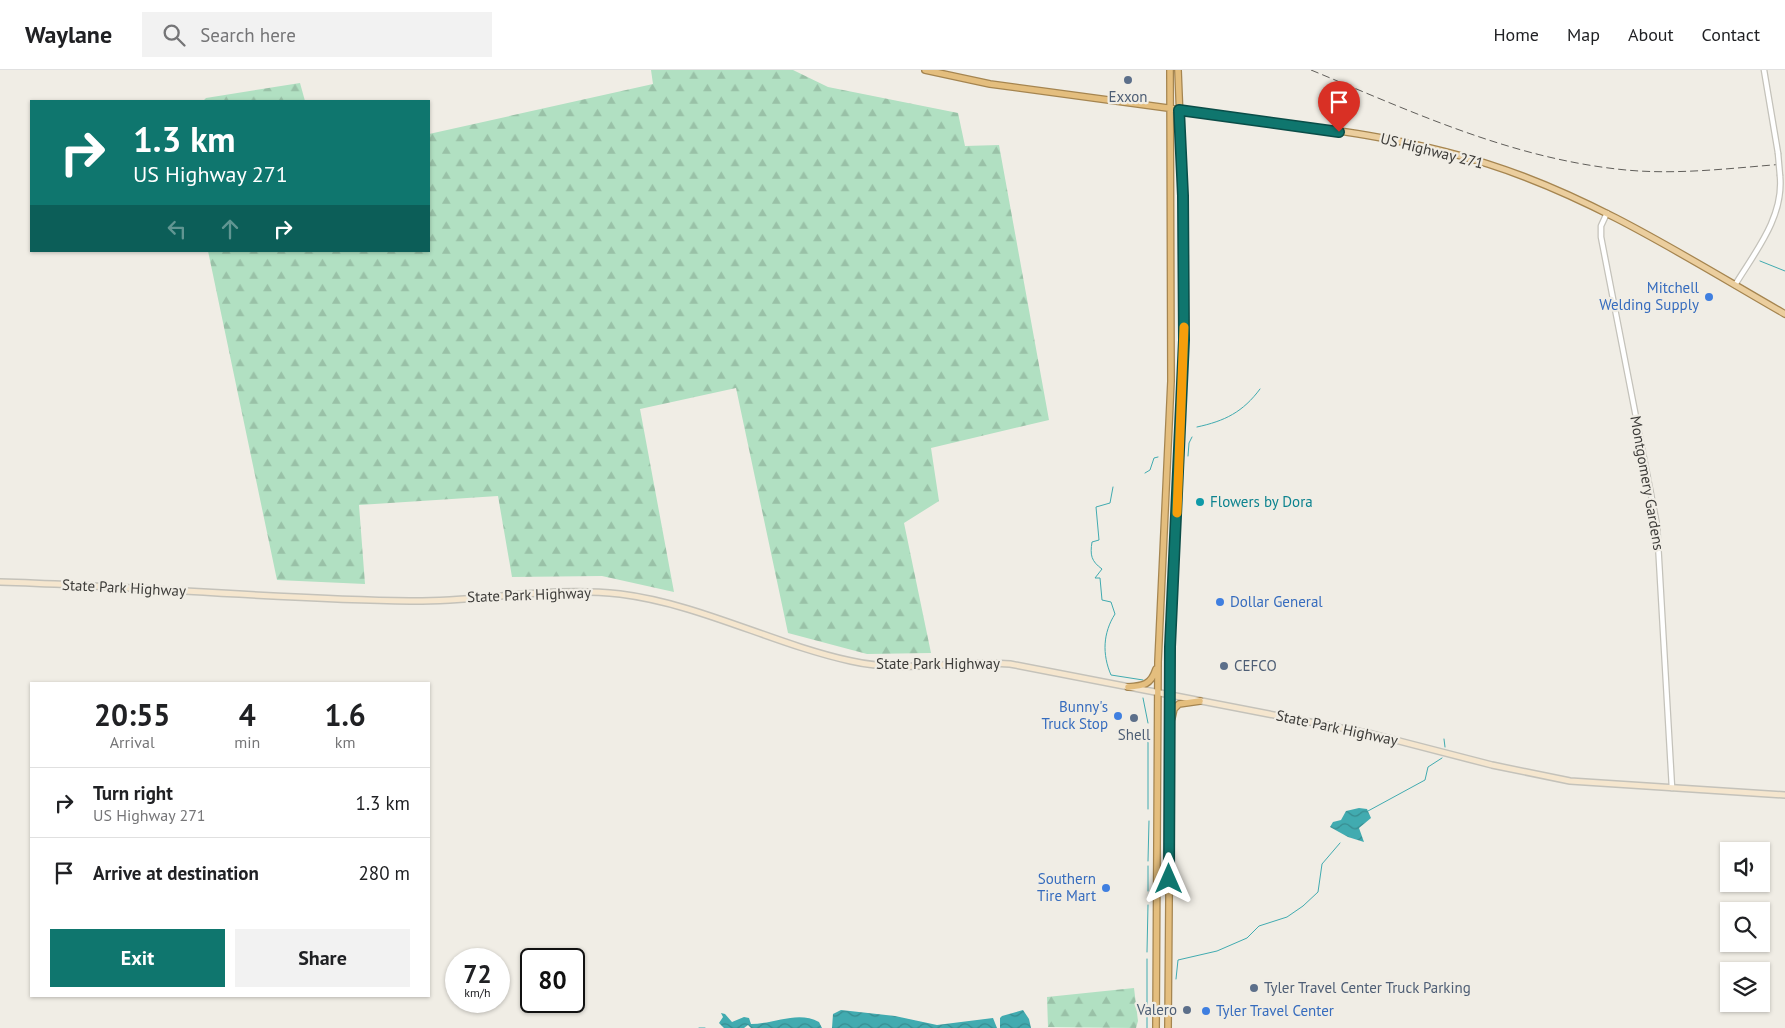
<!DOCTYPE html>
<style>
body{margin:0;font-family:"PT Sans",sans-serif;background:#f2f2f2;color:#202124;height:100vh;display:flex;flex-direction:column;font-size:19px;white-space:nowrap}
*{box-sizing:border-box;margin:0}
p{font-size:16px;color:#757577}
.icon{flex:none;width:28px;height:28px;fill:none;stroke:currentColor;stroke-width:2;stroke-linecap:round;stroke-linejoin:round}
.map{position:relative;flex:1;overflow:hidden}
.sheet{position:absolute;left:30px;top:612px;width:400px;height:315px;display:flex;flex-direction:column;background:#fff;border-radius:0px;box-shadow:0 1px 4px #0004}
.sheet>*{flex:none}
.guide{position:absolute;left:30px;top:30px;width:400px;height:152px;border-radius:0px;box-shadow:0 1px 4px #0004;background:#0f766e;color:#fff;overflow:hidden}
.controls{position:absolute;left:1720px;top:772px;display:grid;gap:10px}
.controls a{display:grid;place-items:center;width:50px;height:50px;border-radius:0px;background:#fff;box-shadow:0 1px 4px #0004;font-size:25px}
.speed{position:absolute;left:445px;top:878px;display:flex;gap:10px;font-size:25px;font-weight:700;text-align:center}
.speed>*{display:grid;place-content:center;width:65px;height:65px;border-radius:50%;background:#fff;box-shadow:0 1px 4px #0004;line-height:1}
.speed small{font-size:12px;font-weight:400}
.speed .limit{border:2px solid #111;border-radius:8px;background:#fff;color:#111}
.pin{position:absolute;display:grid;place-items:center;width:42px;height:42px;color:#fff;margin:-51px -21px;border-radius:50% 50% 50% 0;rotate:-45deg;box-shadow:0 0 5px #0007}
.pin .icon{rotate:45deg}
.me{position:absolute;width:55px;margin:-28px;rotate:0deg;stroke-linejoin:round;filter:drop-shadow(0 0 4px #0008)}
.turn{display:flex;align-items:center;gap:18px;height:105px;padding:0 20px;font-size:22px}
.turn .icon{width:65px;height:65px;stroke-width:2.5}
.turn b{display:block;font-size:35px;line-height:42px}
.lanes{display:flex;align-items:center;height:48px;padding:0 20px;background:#0003;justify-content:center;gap:25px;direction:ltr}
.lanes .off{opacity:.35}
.eta{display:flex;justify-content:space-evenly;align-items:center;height:85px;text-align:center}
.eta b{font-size:30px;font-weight:800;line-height:35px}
.primary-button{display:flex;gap:10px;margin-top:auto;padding:10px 20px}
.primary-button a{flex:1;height:58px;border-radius:0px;background:#0f766e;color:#fff;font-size:20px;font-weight:800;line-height:58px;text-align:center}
.primary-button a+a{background:#f2f2f2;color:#202124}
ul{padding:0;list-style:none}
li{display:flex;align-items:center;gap:15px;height:70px;padding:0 20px;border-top:1px solid #e0e0e0}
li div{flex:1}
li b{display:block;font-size:19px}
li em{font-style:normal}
header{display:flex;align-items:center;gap:30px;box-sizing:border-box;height:70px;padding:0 25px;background:#fff;border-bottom:1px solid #e0e0e0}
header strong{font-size:24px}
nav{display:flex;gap:28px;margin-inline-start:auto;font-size:18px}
.search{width:350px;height:45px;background:#f2f2f2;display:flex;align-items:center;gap:12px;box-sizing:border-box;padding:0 18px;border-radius:0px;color:#757577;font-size:19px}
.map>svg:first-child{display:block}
.forest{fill:url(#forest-firs)}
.water{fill:url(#water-waves)}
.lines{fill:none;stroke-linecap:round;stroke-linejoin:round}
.stream{stroke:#41abb0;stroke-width:1}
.tertiary-casing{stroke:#c4c2ba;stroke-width:7}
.secondary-casing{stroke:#c4c2ba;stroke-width:8}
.primary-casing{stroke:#a58550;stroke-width:8}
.trunk-casing{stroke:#a58550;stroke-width:8}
.tertiary{stroke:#fff;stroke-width:4.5}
.secondary{stroke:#f5e6ce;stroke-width:5}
.primary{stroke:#ebce9e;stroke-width:5.5}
.trunk{stroke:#e4be7e;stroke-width:5.5}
.rail{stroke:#605e5a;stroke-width:1;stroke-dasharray:8 4;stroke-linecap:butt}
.tertiary-bridge-casing{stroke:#c4c2ba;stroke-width:7;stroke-linecap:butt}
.tertiary-bridge{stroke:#fff;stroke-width:4.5}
.route-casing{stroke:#0a4d48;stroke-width:12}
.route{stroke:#0f766e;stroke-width:9}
.slow{stroke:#f59e0b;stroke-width:9}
.service-dot{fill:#5c6f8a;stroke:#f0ede5;stroke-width:2}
.shop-dot{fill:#3f7fe0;stroke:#f0ede5;stroke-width:2}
.culture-dot{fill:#0f9aa8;stroke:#f0ede5;stroke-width:2}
.labels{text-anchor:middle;stroke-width:4.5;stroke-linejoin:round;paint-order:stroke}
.service-label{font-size:15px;fill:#4e5e75;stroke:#f0ede5}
.street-label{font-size:15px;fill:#3d3c39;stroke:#f0ede5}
.shop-label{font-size:15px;fill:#366cbe;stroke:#f0ede5;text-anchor:end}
.culture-label{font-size:15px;fill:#0d838f;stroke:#f0ede5;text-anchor:start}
</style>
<header>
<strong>Waylane</strong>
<div class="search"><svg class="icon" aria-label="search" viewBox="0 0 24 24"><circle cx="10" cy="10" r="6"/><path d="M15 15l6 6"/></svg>Search here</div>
<nav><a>Home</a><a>Map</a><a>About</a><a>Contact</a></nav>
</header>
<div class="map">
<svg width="1785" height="958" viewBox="0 0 1785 958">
<defs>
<pattern id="forest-firs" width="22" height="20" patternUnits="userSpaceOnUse" patternTransform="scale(1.25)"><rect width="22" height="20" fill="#b1e0c2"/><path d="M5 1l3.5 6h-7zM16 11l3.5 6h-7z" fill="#99c1a7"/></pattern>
<pattern id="water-waves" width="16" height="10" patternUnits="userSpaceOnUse" patternTransform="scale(1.25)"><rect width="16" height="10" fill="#41abb0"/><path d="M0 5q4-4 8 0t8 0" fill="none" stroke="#388c90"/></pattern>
</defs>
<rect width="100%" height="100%" fill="#f0ede5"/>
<path class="forest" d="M651,0H793L828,17L958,43L965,76L999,75L1049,350L931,378L939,431L904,453L931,583L867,584L788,563L736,318L640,339L674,522L602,506L512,507L498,426L359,435L365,514L277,510L208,181H429V64L653,14Z
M300,13L305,31H203L206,28Z
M1134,918L1138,951L1136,958L1048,957L1047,927Z"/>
<path class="water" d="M1359,738L1367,739L1371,748L1359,758L1364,772L1348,767L1330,757L1333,752L1341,750L1346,741Z
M841,940L895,946L937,955L993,948L997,958H832L833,944Z
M1023,940L1029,949L1031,958H1000V948L1002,946Z
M721,943L725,944L732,952L744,947L749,948L751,954C774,954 798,940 819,952L822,958H751L748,955L744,958H724L719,953L723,947Z"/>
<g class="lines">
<path class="stream" d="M1760,191L1785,201
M1197,357C1225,351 1243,342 1260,319
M1188,386L1189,373L1192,367
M1145,403L1150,400L1154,388L1158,387
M1113,417L1110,433L1096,437L1099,470L1092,472C1090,485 1091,491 1102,499L1095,508H1100L1102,530L1111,532L1115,544C1103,563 1102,584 1111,605L1143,610
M1143,628L1148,653
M1148,664V739
M1444,669L1445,677
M1368,741L1425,710L1428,697L1442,688
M1148,791L1149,751
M1148,796V821
M1147,882L1148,835
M1176,909L1178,890L1217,881L1247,868L1259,856L1287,847L1303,836L1318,822L1322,794L1340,773
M699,958H705
M1147,958V889"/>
<g class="tertiary-casing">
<path id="tertiary" d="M1764,0L1778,83
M1607,143L1601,156V167L1657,455L1672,718
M1735,215C1755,182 1784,147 1780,106"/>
</g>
<g class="secondary-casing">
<path id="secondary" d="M0,512C137,516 273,529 410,531C481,532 547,516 620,524C700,534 773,574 851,591C903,603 957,590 1010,594L1372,664L1492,695L1570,711L1785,725"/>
</g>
<g class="primary-casing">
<path id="primary" d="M1179,40C1283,54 1389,62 1488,94C1595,128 1689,189 1785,244"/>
</g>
<g class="trunk-casing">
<path id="trunk" d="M925,0L990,14L1175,39
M1128,617C1143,616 1151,615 1156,599
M1172,648L1174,639L1179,634L1200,631
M1156,958L1158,592L1171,311L1170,0
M1168,958L1171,577L1184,270L1183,126L1178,0"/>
</g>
<use href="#tertiary" class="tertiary"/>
<use href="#secondary" class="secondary"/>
<use href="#primary" class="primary"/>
<use href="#trunk" class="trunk"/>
<path class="rail" d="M1311,0C1415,43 1513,89 1626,100C1679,105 1732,98 1785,94"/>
<g class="tertiary-bridge-casing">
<path id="tertiary-bridge" d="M1778,83L1780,106"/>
</g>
<use href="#tertiary-bridge" class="tertiary-bridge"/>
</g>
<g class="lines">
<g class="route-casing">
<path id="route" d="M1169,809L1170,577L1184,270L1183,126L1179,40L1339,62"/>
</g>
<use href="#route" class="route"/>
<path class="slow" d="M1177,443L1184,257"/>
</g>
<g class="service-dot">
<circle cx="1128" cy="10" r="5"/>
<circle cx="1224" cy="596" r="5"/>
<circle cx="1134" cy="648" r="5"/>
<circle cx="1254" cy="918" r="5"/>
<circle cx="1187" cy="940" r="5"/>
</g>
<g class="shop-dot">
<circle cx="1709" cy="227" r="5"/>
<circle cx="1220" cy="532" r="5"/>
<circle cx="1118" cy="646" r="5"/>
<circle cx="1106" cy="818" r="5"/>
<circle cx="1206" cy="941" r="5"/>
</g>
<circle class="culture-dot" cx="1200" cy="432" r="5"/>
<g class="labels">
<g class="service-label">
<text x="1128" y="32">Exxon</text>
<text x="1234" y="601" text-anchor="start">CEFCO</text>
<text x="1134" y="670">Shell</text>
<text x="1264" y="923" text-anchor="start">Tyler Travel Center Truck Parking</text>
<text x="1177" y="945" text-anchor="end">Valero</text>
</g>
<g class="street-label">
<text transform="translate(1432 81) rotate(14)" y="5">US Highway 271</text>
<text transform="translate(1647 413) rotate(80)" y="5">Montgomery Gardens</text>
<text transform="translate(124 518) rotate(3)" y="5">State Park Highway</text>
<text transform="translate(529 525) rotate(-2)" y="5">State Park Highway</text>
<text x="938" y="599">State Park Highway</text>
<text transform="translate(1337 658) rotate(12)" y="5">State Park Highway</text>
</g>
<g class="shop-label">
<text x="1699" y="223">Mitchell<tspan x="1699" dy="17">Welding Supply</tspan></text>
<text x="1230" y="537" text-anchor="start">Dollar General</text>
<text x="1108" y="642">Bunny's<tspan x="1108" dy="17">Truck Stop</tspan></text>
<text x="1096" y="814">Southern<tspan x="1096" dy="17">Tire Mart</tspan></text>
<text x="1216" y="946" text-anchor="start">Tyler Travel Center</text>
</g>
<g class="culture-label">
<text x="1210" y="437">Flowers by Dora</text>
</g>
</g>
</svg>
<div class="controls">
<a><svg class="icon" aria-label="sound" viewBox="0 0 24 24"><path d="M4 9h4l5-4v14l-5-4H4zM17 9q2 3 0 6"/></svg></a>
<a><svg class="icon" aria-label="search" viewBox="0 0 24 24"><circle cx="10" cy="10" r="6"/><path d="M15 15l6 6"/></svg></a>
<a><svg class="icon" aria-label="layers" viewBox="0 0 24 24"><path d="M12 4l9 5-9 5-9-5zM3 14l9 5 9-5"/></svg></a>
</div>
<div class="speed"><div>72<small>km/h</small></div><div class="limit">80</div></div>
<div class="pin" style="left:1339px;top:62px;background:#d93025"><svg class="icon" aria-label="arrive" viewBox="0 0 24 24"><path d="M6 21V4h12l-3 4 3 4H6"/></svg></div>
<svg class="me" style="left:1169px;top:809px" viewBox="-20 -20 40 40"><path d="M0-17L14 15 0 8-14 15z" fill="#0f766e" stroke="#fff" stroke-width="4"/></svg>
<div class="guide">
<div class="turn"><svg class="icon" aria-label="right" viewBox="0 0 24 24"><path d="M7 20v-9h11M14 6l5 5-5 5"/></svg><div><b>1.3 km</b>US Highway 271</div></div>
<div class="lanes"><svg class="icon off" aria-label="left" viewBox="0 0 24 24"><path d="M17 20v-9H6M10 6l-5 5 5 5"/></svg><svg class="icon off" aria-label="ahead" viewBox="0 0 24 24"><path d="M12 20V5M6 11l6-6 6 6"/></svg><svg class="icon" aria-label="right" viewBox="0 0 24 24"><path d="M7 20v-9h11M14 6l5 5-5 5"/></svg></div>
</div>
<section class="sheet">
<div class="eta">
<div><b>20:55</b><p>Arrival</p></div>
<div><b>4</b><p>min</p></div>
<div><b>1.6</b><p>km</p></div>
</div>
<ul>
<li><svg class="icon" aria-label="right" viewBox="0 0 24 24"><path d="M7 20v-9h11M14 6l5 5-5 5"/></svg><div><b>Turn right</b><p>US Highway 271</p></div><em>1.3 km</em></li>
<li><svg class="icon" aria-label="arrive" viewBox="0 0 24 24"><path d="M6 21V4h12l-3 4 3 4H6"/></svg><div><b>Arrive at destination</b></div><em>280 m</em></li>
</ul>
<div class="primary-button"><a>Exit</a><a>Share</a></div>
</section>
</div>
